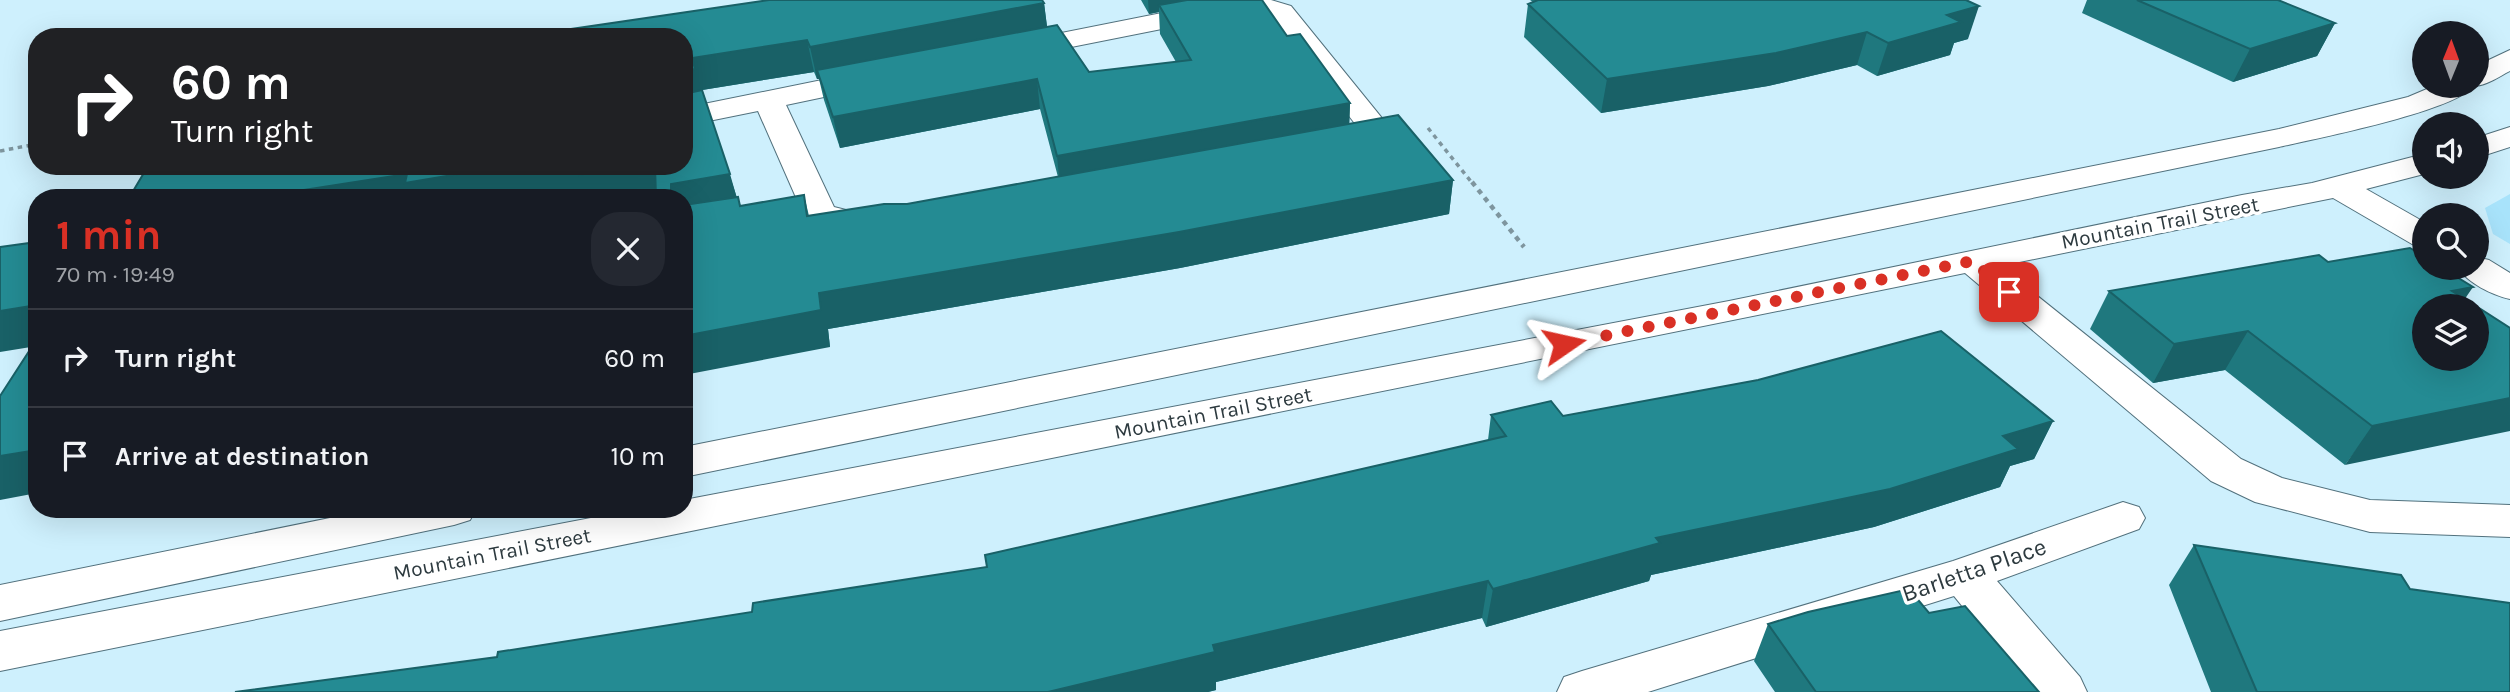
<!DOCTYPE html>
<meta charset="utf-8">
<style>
body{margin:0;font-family:Karla,sans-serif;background:#242831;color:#f1f3f6;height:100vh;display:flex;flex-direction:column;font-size:26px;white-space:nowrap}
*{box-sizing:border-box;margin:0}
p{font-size:23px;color:#9ea1a6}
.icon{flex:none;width:38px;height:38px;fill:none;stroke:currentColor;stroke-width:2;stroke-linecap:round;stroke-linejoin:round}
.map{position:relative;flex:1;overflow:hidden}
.drawer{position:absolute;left:28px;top:189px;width:665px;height:329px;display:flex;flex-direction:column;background:#171b24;border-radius:28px;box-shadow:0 7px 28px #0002}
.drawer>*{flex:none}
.hud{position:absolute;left:28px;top:28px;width:665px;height:147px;border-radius:28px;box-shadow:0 7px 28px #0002;background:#202124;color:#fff;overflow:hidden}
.needle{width:46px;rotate:1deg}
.buttons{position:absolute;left:2412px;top:21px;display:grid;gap:14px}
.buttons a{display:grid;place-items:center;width:77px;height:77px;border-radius:50%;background:#171b24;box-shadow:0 7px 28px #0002;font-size:35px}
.pin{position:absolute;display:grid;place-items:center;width:60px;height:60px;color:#fff;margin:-30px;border-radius:14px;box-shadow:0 4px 10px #0006}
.me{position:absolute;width:77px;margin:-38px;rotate:79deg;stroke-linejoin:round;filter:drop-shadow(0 0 5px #0008)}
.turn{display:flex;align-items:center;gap:24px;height:147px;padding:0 28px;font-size:32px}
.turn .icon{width:91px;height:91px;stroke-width:2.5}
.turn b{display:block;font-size:49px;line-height:60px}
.round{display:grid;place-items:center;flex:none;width:74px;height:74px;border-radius:28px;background:#242831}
.head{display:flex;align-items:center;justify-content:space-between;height:119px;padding:0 28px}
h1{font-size:42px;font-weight:700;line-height:52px;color:#d93025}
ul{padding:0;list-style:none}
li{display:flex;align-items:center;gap:21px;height:98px;padding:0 28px;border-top:2px solid #363941}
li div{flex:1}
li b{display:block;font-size:26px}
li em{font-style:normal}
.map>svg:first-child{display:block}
.green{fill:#a8e3fb}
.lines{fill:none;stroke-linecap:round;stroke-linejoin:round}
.minor-casing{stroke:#52717d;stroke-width:2}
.path-far1{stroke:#7e959e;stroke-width:3.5;stroke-dasharray:4.5 4.5;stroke-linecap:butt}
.path{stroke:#7e959e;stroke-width:4.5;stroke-dasharray:5 5;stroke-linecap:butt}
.minor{fill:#fff;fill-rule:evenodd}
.wall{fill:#1f787e;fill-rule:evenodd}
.shaded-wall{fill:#196167}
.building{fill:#248b93;stroke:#196167;stroke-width:2}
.route{stroke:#d93025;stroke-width:12;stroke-dasharray:0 21.6}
.labels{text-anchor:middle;stroke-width:7;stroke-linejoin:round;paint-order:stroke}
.street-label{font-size:21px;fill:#2d3a3f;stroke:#fff}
.near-street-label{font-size:24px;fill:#2d3a3f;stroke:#fff}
</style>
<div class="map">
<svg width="2510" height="692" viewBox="0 0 2510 692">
<rect width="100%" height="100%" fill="#cef0fd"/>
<path class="green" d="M2510,194V244L2493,234L2485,208Z"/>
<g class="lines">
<g class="minor-casing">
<path id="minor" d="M1241,0H1271L1291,6L1394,133L1399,140L1394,147L1357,154L1346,152L1341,145L1346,138L1363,134L1273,18L1267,16L1217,18L1016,58L1006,56L1002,50L1006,44L1016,42L1217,2Z
M2510,50V71C2498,77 2486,86 2473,86C2456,111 2314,139 2279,147L684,477V447L2279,129L2408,97L2434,86H2476V66Z
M871,70L881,73L886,79L881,85L786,105L834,207L882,219L887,226L882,233C855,240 825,222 797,222C766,222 717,235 684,240V220L798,202L758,111L684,126V108Z
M2510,127V147L2476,158V138Z
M2424,154V174L2366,189L2424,222V247L2412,244L2333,198L2000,266L2241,459L2282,478L2370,500L2510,505V537L2370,532L2255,502L2211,481L1965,273L0,671V631L638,509H684V500L1729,301L2242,195L2312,183Z
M2476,257L2489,260L2510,273V299C2492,295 2468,283 2458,268H2476Z
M2123,502L2139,507L2145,518L2139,529L1997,581L2080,677L2087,692H2032L1954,596L1648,692H1557L1564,677L1582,671L1953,561Z
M374,509H476L470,520L454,525L0,621V585Z"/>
</g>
<path class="path-far1" d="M1428,128L1473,184
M0,151L37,144"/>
<path class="path" d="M1472,182L1524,247"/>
<use href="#minor" class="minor"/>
</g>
<path class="wall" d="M1141,0H1262L1287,36L1350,103L1349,124L1453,180L1449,214L1180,268L828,329L830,347L655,196L584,190L537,198H129L684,166L557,36L1044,3L1047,27L1089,72L1176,62L1160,34L1159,12L1149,14ZM814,72L817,79H819L824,100L840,148L1040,109L1058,177L907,204L809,216L804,195L740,206L737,198L702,90Z
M1530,0H1966L1968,39L1954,43L1950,55L1877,76L1857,65L1768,86L1601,113L1524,37L1528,4L1533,2Z
M2087,0H2278L2335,23L2317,56L2233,82L2082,13Z
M2328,262L2465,299L2424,359L2345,465L2225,370L2153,383L2090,329L2109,291Z
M1491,415L2053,421L2034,459L2010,466L2000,487L1874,527L1651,575L1649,581L1486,627L1482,618L1216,682V690L1208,692H235L497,657L752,612L987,567L1488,440Z
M2194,545L2410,589L2510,692H2211L2169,585Z
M1929,613L2039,692H1775L1754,661L1768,624Z"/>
<path class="shaded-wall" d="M1148,0H1210L1159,5V12L1149,14Z
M1044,3L1048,34L817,70L819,79H817L810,47Z
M1979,6L1968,39L1954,43L1950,55L1877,76L1888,43L1947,15Z
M2335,23L2317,56L2233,82L2250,49Z
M1867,32L1857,65L1768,86L1601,113L1607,79Z
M807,40L814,72L702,90L684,106V71L692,58Z
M1037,79L1040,109L840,148L833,117Z
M1350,103L1349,134L1060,187L1057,156Z
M506,166H657L666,193L646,198H587L584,190L537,198H296L298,191L407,174Z
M730,174L740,209L684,218V198H671V184Z
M1453,180L1449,214L1180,268L828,329L830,347L684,375V336L819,293Z
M2473,287L2460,306L2452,291Z
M37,305V346L0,352V311Z
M2248,331L2225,370L2153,383L2174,344Z
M2510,398V431L2345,465L2372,426Z
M2053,421L2034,459L2010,466L2000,487L1874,527L1651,575L1649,581L1486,627L1493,589L1656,538Z
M37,450V493L0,500V456Z
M1488,581L1482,618L1216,682V690L1208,692H1048L1213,645Z"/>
<path class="building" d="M769,0H1042L1044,3L810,47L807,40L692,58L695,69L684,71V37H554L557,36L558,31Z
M1187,0H1262L1287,36L1300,34L1350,103L1057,156L1037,79L833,117L817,70L1057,25L1089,72L1191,60L1159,5Z
M1538,0H1966L1979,6L1947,15L1961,22L1888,43L1867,32L1776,53L1607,79L1528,4Z
M2137,0H2278L2335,23L2250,49Z
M702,90L730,174L671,184V198H656L655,166H684V94Z
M1398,115L1453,180L1179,232L819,293L821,310L684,336V205L738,197L740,206L804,195L807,216L884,204H907Z
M148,166H506L405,183L407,174L298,191L296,198H129Z
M577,166H621L579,175Z
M37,242V305L0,311V247Z
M2410,248L2424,256V268H2442L2473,287L2452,291L2476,306H2424V359H2476V306L2510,328V398L2372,426L2248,331L2174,344L2109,291L2319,255L2328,262Z
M1941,331L2053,421L2003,436L2018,449L1890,489L1656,538L1660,543L1493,589L1488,581L1213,645L1215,652L1048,692H235L497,657L498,652L752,612L753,603L987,567L985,555L1506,436L1491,415L1551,401L1563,416L1758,380Z
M37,339V450L0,456V396Z
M2194,545L2401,575L2410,589L2510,603V692H2257Z
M1909,589L1929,613L1965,606L2039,692H1816L1768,624L1808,612Z"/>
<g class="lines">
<path class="route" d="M1564,344L1972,261L2009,292"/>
</g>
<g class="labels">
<g class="street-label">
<text transform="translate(2160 223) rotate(-11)" y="7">Mountain Trail Street</text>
<text transform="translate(1213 413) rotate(-11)" y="7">Mountain Trail Street</text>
<text transform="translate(492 554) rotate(-11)" y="7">Mountain Trail Street</text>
</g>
<g class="near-street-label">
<text transform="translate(1974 570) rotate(-19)" y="8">Barletta Place</text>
</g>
</g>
</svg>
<div class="buttons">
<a><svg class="needle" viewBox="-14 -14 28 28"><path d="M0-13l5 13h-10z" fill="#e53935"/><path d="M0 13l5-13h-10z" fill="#9ea1a6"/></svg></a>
<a><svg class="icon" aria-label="sound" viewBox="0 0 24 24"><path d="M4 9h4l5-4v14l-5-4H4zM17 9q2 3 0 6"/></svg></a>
<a><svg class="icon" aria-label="search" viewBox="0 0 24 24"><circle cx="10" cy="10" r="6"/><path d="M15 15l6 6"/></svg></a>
<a><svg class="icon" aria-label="layers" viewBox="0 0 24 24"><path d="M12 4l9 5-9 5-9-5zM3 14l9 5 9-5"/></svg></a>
</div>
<div class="pin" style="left:2009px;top:292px;background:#d93025"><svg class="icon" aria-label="arrive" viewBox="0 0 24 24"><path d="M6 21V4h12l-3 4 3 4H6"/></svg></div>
<svg class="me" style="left:1564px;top:344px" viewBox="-20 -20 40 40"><path d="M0-17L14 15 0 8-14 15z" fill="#d93025" stroke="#fff" stroke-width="4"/></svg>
<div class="hud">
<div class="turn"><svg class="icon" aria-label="right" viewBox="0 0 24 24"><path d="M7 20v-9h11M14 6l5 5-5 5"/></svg><div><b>60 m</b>Turn right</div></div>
</div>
<section class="drawer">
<div class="head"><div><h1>1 min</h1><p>70 m · 19:49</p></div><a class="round"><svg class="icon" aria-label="close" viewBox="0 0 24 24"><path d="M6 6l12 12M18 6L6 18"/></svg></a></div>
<ul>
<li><svg class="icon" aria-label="right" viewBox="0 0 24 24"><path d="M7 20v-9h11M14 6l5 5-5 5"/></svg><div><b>Turn right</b></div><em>60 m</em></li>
<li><svg class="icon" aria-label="arrive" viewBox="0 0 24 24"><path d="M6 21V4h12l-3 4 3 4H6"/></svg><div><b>Arrive at destination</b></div><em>10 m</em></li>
</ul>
</section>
</div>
